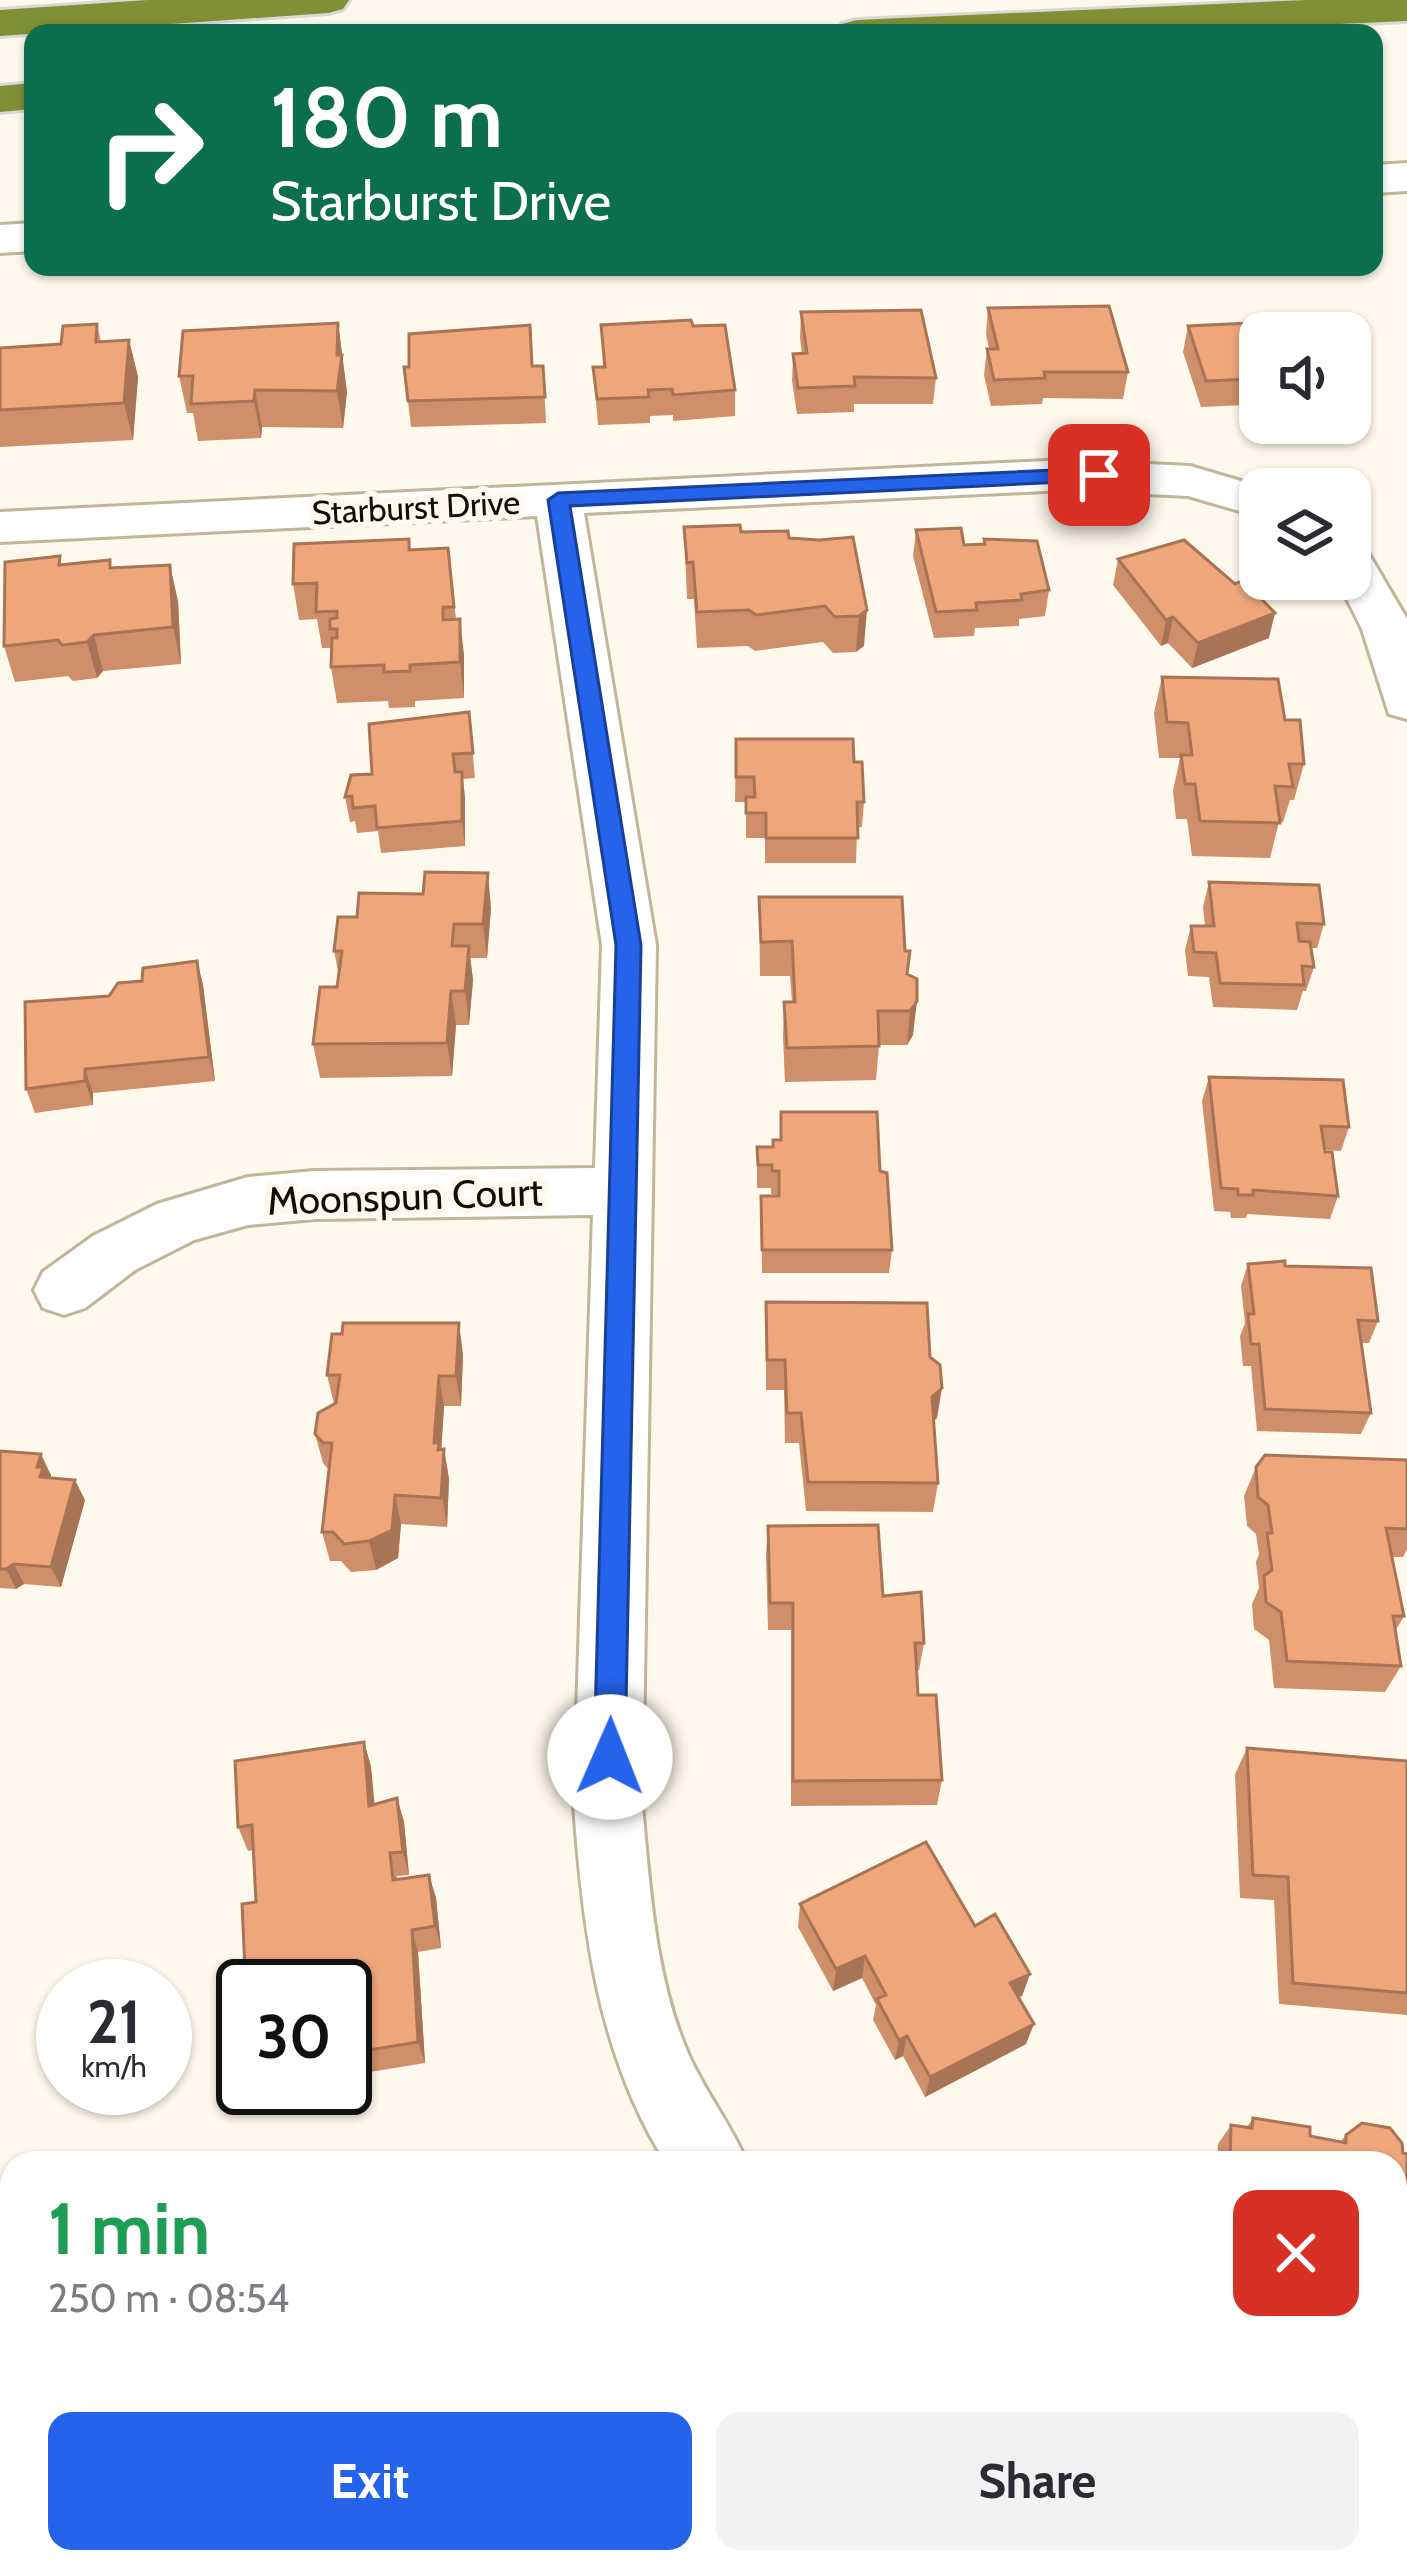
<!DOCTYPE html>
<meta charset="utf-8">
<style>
body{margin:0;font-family:Cabin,sans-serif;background:#f2f2f3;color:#2b2b33;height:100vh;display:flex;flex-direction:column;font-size:45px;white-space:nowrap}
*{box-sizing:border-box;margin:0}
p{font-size:39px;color:#7c7c81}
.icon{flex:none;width:66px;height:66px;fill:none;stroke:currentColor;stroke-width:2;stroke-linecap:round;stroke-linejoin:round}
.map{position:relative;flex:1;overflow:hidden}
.sheet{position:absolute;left:0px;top:2151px;width:1407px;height:423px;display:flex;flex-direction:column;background:#fff;border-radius:36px 36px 0 0;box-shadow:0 3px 9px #0004}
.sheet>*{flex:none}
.top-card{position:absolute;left:24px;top:24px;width:1359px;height:252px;border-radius:24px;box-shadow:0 3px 9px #0004;background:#0b6e4f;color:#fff;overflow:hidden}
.fabs{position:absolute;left:1239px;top:312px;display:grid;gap:24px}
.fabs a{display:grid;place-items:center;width:132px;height:132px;border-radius:24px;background:#fff;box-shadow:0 3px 9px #0004;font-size:60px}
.speed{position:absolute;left:36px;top:1959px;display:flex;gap:24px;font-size:60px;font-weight:700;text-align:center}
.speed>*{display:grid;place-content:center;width:156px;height:156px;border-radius:50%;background:#fff;box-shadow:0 3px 9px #0004;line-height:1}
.speed small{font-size:30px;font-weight:400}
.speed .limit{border:6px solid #111;border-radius:18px;background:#fff;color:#111}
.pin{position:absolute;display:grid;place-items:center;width:102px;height:102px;color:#fff;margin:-51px;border-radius:24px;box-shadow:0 6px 18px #0006}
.me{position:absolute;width:132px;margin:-66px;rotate:1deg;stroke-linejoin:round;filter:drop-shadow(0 0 9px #0008)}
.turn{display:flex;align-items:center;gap:42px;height:252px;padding:0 48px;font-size:54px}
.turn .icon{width:156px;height:156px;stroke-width:2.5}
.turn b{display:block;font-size:84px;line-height:102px}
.round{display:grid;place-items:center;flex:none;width:126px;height:126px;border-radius:24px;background:#f2f2f3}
.headline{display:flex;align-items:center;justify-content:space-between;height:204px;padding:0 48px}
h1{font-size:72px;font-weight:700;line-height:90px;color:#1e9e55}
.primary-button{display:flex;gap:24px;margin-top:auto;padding:24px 48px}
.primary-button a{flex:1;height:138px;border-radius:24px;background:#2563eb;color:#fff;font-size:48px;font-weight:700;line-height:138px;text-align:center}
.primary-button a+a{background:#f2f2f3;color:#2b2b33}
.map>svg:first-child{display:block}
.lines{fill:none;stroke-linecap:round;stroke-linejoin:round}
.minor-casing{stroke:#c3b598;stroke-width:6}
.secondary-casing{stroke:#c3b598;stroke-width:6}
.motorway-casing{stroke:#d9d8d7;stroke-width:6}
.minor{fill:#fff;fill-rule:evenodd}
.secondary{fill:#fff;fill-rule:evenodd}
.motorway{fill:#809035;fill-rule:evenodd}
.wall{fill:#ce8f6a}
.shaded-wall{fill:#a87456}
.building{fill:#f0a67b;stroke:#a87456;stroke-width:3}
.route{fill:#2563eb;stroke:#184099;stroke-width:3}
.labels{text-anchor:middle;stroke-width:12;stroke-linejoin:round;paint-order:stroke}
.far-street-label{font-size:33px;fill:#130e05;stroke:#fff9ed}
.street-label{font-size:39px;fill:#130e05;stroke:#fff9ed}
</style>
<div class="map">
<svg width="1407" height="2573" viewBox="0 0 1407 2573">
<rect width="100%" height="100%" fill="#fff9ed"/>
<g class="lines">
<g class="minor-casing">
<path id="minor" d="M1066,460L1190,466L1268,489H1260V517L1188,496L1066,490L584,513L656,945L642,1805C650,1889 655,1981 690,2058C707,2095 732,2126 747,2163H666C598,2055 583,1930 574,1805L593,1215L314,1219L248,1225L194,1240L135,1270L85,1308L64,1315L43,1308L34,1290L43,1272L93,1236L157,1204L248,1177L314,1171L595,1168L602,945L537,516L0,542V512Z
M1350,546L1367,551L1407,619V719L1389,714L1362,629L1337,579H1350Z
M1395,2507L1407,2509V2573H1365L1360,2562H1395Z"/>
</g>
<g class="secondary-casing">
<path id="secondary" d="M1407,163V191L1374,193V165Z
M33,223V251L0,253V225Z"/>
</g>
<g class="motorway-casing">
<path id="motorway" d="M148,0H349L343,9L328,13L0,36V10Z
M1306,0H1407V21L1135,33H836L842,24L857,20Z
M33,83V109L0,112V86Z"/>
</g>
<use href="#minor" class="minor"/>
<use href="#secondary" class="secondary"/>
<use href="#motorway" class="motorway"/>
</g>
<path class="wall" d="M988,308L1128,372L1123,399L1043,398L1042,404L991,406L984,375L987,349H989L986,334Z
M801,312L936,378L933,404H854V412L797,414L792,381L793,354H802L800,338Z
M338,323L347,392L343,428L262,427L261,438L198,441L193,413H187L179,376Z
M97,324L101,342L129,340L138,377L133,440L0,447V348L61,344Z
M601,325L693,326L735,390V416L673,421V415L650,416V423L598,425L593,367H603Z
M1188,326L1260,333V394L1248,395L1246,405L1201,407L1183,352Z
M543,366L546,423L411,427L404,367Z
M684,527L789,538L819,540L853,537L864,646L856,652L833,653L823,642L755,651L748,646L697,648L694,599H687Z
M916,530L964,545L984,544V539L1049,590L1045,616L1019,619V626L975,628L974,636L934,638L913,556Z
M409,539L411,550L448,548L456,619L464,655V698L415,701V707L389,708L388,701L337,703L331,667V648H322L317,619L299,620L293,584Z
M1118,559L1269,638L1192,668L1168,643L1161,646L1113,585Z
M62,565L112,568L178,601L181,664L103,671L97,678L73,681L68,676L15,682L4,646Z
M1162,677L1285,720L1304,764L1294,800H1290L1283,822H1279L1270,858L1192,856L1187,819H1176L1173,791L1180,758H1159L1154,713Z
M469,712L475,778L463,779L465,798V846L381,853L378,831L357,833L355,821L350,822L345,797L372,774Z
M736,739L854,762L864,802L862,827H857L856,863H765V838H746V802H735Z
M1209,882L1324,924L1317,948H1311L1314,967L1306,991H1303L1297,1010L1213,1007L1209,977L1188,976L1185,950L1191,926H1205L1203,907Z
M759,897L907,974L913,1035L907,1045H879L876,1080L785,1082L783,1037L784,1002H792L790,976H760Z
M491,908L487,958H470L473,980L469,1025H456L452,1076L320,1078L313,1044L337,987L339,976L334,951L357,917Z
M197,961L203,985L215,1081L93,1093V1105L35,1113L26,1089L109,996L142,981Z
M1209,1077L1349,1127L1341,1151L1325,1150L1338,1196L1330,1219L1247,1214L1246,1218H1231L1230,1212L1214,1211L1202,1101Z
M781,1112L880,1171L892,1250L889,1273H762L761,1196L778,1194H771V1188H757V1147H773L780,1140Z
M1248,1264L1285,1266L1378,1321L1369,1343H1361L1371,1413L1361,1434L1257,1431L1251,1366H1243L1240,1336L1245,1323L1241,1286Z
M766,1302L930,1357L937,1418L933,1421L938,1483L933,1512L806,1511L799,1443H785L784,1390H766Z
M463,1354L461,1406H444L441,1450L444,1449L449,1479L447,1527L401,1524L398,1558L376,1570L351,1572L341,1561H330L322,1532L329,1470L323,1463L315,1434L334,1404L327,1375Z
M0,1451L51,1475L50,1477L85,1500L61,1587L24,1584L16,1589L0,1588Z
M1407,1460V1549L1403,1557H1392L1404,1616L1396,1630L1401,1666L1385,1692L1274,1688L1269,1640L1254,1629L1252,1604L1259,1588L1256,1562L1259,1554L1256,1534L1247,1526L1244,1496L1256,1467Z
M768,1526L883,1596L924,1643L919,1670H917L918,1695L942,1780L937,1805L791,1806V1630H768L766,1554Z
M364,1742L371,1767L374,1804L397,1798L404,1822L409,1875L397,1876V1879L429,1875L436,1898L441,1948L418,1952L425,2063L345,2076V1986H253L245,1970L256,1902L253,1850L248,1851L238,1827Z
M1247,1748L1407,1761V2015L1279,2004L1274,1900L1240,1898L1235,1774Z
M800,1904L975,1926L1030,1974L1022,1996L1018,1997L1026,2044L925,2097L903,2056L895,2060L873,2020L876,2005L862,1978L833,1991L798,1927Z
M1253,2118L1310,2136L1340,2142L1346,2135L1407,2154V2310L1395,2308V2163H1217L1218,2144L1231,2125L1247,2127Z"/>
<path class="shaded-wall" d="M338,323L347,392L343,428L337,391Z
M129,340L138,377L133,440L124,403Z
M255,390L262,427L261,438L254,401Z
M170,565L178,601L181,664L173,627Z
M867,610L864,646L856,652L859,616Z
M1275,613L1269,638L1192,668L1198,643Z
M1173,617L1168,643L1161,646L1166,620Z
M460,619L464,655V698L460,662Z
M94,635L103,671L97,678L87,642Z
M462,772L465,798V846L462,821Z
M488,873L491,908L487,958L483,924Z
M469,946L473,980L469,1025L465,991Z
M197,961L203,985L215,1081L209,1057Z
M451,991L456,1025L452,1076L447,1043Z
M917,1001L913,1035L907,1045L910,1011Z
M85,1069L93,1093V1105L85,1081Z
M459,1323L463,1354L461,1406L456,1376Z
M439,1376L444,1406L441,1455L444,1449L449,1479L447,1527L434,1443Z
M942,1388L937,1418L927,1427L932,1397Z
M41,1454L51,1475L50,1497L37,1467Z
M75,1480L85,1500L61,1587L51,1567Z
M395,1495L401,1524L398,1558L376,1570L369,1541Z
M14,1564L24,1584L16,1589L6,1569Z
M364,1742L371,1767L377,1830L369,1806Z
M397,1798L404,1822L409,1875L403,1852Z
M429,1875L436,1898L441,1948L435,1926Z
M412,1930L418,1952L425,2063L418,2042Z
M865,1956L862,1978L833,1991L836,1969Z
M1030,1974L1022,1996L1003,2004L1010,1983Z
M1034,2024L1026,2044L925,2097L930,2077Z
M907,2036L903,2056L895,2060L899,2040Z
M569,2562H578L579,2565L569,2573H556Z
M660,2562L661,2570L657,2573H646Z"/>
<path class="building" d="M1109,306L1128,372H1044L1045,378L994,380L987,349H998L988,308Z
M921,310L936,378L854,377L855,386L798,388L793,354L807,353L801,312Z
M691,320L693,326L725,325L735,390L673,395L672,389L648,390L649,397L597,399L593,367H605L601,325Z
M1312,320L1317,333H1260V369H1248L1252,379L1206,381L1188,326Z
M338,323L337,355H342L337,391L255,390L254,401L191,404L193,376H179L183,331Z
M97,324L96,342L129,340L124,403L0,410V348L61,344L63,326Z
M530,325L532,366H543L545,397L408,401L404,367H409V334Z
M740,525L741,532L788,531L789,538L819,540L853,537L867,610L859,616L835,617L825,606L756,615L749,610L697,612L693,562L687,563L684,527Z
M961,528L964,545L985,544L984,539L1037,541L1049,590L1021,594L1022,600L976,603L977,610L936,612L916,530Z
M409,539V550L448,548L454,607H443V620L460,619V662L410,665V671L384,672V665L331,667L332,638H337V629H330V619L337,618V611L316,612L317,583L293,584L294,544Z
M1184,540L1235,584L1243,580L1275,613L1198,643L1173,617L1166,620L1118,559Z
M60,556L59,565L110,560V568L170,565L173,627L94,635L87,642L62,645L58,640L4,646L5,562Z
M1162,677L1278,679L1285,720H1300L1304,764H1289L1293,787L1275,786L1280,823L1200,821L1195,784H1185L1181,755H1192L1188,723L1167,722Z
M469,712L473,753L453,754L455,772H462V821L377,828L375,806L353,808L352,796L345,797L351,775L372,774L369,724Z
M736,739H853L854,762H862L864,802H857L858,838H766V813H746V797H755L754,777H736Z
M425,872L488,873L483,924H454L452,946H469L465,991H451L447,1043L313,1044L320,987H337L342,951H334L338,917H357L359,893L423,894Z
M1209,882L1319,885L1324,924L1297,923L1299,941L1310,942L1314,967L1302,966L1304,985L1220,983L1216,953L1194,952L1191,926H1214Z
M759,897H902L905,951H910L907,974L917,979V1001L910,1011H878L879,1046L787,1048L784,1002H795L792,941L761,942Z
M197,961L209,1057L85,1069V1081L26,1089L25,1002L109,996L118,983L142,981L143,968Z
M1209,1077L1343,1080L1349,1127L1321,1126L1325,1152H1332L1338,1196L1253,1190V1195H1238V1189L1221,1188Z
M781,1112H877L880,1171L887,1173L892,1250H762L761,1196H779V1171H772V1165H758L757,1147H773V1140H781Z
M1285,1261V1266L1371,1268L1378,1321L1358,1320L1371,1413L1265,1409L1259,1344H1251L1248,1314H1254L1248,1264Z
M766,1302L927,1303L930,1357L940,1365L942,1388L932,1397L938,1483L808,1482L801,1413H787L785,1360H767Z
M343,1323H459L456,1376H439L434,1443H439L438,1450L444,1449L441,1498L395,1495L392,1530L369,1541L344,1544L333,1532H322L332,1443H323L315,1434L318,1413L336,1403L340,1375H327L332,1334H342Z
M0,1451L41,1454L37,1467H43L40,1477L75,1480L51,1567L14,1564L6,1569H0Z
M1265,1455L1407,1460V1529L1386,1528L1404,1616H1393L1401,1666L1287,1661L1281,1612L1266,1602L1264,1576L1272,1570L1267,1533H1272L1268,1505L1258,1497L1256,1467Z
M878,1525L883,1596L921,1592L924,1643H915L918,1695H936L942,1780L793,1781V1603H770L768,1526Z
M364,1742L369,1806L397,1798L403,1852L390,1853L393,1880L429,1875L435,1926L412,1930L418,2042L345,2054V1986H268L267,1967L245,1970L242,1904L256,1902L252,1825L238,1827L235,1761Z
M1247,1748L1407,1761V1993L1293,1983L1288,1877L1253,1875Z
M926,1842L975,1926L995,1914L1030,1974L1010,1983L1034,2024L930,2077L907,2036L899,2040L877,1999L886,1995L865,1956L836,1969L800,1904Z
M1253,2118L1310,2127V2136L1346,2143V2135L1362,2123L1390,2128L1402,2143L1403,2153L1407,2154V2287L1395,2286V2163H1230L1231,2125L1252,2128Z
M536,2562H569L556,2573H543Z
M580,2562H659L646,2573H587Z"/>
<path class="route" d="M1099,468L1106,470V480L570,506L641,945L625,1757L621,1768L610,1772L599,1768L594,1757L616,945L548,500L558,493Z"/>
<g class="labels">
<g class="far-street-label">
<text transform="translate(416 507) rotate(-3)" y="12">Starburst Drive</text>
</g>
<g class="street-label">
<text transform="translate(405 1196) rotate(-2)" y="14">Moonspun Court</text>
</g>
</g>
</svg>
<div class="fabs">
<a><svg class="icon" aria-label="sound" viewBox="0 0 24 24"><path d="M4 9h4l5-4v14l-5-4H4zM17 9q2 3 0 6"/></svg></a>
<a><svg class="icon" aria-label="layers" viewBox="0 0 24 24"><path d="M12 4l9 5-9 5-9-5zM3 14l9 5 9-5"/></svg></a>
</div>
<div class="speed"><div>21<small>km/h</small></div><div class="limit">30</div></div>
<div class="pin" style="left:1099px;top:475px;background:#d93025"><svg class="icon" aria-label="arrive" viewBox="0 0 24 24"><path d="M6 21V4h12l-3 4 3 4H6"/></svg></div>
<svg class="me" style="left:610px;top:1757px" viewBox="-20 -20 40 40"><circle r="19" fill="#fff"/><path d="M0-13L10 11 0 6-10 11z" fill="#2563eb"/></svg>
<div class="top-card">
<div class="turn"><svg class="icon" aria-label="right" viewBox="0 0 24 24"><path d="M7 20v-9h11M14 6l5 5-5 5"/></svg><div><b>180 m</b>Starburst Drive</div></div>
</div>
<section class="sheet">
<div class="headline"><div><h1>1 min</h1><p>250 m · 08:54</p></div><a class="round" style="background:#d93025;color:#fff"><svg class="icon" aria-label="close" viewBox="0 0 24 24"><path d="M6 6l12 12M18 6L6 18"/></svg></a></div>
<div class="primary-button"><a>Exit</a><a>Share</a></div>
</section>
</div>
